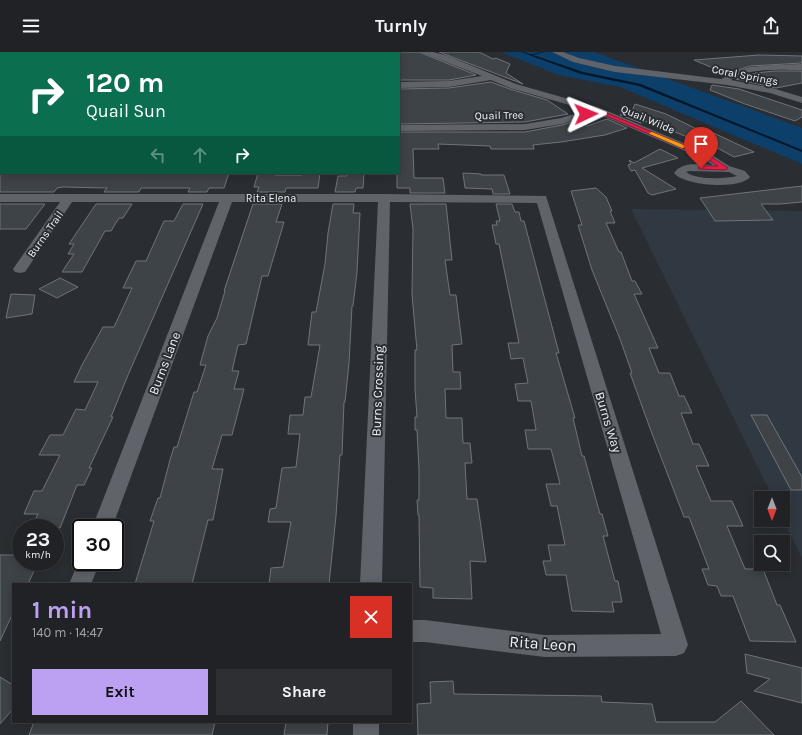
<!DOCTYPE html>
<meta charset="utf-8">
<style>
body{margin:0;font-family:Karla,sans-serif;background:#2d2f32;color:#f1f3f6;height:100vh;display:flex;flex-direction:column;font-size:15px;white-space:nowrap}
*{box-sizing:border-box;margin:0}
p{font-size:13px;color:#a2a4a7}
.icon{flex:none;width:22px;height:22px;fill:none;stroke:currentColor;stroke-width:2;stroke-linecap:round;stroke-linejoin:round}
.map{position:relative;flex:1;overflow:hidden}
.details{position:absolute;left:12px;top:531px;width:400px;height:140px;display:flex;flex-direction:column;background:#202226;border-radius:0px;box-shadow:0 2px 10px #0003,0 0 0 1px #3d3f43}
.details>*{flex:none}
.guide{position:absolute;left:0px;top:0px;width:400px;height:122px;box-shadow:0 2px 10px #0003,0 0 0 1px #3d3f43;background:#0b6e4f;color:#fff;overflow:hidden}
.needle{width:26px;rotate:180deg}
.tools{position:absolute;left:754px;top:439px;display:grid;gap:8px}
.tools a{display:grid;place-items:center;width:36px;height:36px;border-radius:0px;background:#202226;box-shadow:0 2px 10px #0003,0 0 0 1px #3d3f43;font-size:20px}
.speed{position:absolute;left:12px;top:467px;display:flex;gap:8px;font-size:20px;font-weight:700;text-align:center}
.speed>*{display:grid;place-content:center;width:52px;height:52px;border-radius:50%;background:#202226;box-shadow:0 2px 10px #0003,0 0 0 1px #3d3f43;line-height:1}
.speed small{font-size:10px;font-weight:400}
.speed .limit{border:2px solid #111;border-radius:6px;background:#fff;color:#111}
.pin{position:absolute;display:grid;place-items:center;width:34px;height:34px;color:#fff;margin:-41px -17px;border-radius:50% 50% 50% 0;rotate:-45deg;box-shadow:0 0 4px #0007}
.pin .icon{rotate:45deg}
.me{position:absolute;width:44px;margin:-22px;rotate:88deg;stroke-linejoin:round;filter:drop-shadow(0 0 3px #0008)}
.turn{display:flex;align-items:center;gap:14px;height:84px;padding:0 20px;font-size:18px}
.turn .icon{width:52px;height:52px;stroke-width:2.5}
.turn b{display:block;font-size:28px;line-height:34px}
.lanes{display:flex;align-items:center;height:38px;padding:0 20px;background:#0003;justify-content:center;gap:20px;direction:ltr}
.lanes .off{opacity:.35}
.round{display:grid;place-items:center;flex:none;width:42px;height:42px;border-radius:0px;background:#2d2f32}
.headline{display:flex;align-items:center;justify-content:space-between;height:68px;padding:0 20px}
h1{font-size:24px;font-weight:700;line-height:30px;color:#bca0f2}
.cta{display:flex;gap:8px;margin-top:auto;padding:8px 20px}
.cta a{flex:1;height:46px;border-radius:0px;background:#bca0f2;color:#111;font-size:16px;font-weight:700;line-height:46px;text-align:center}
.cta a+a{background:#2d2f32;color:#f1f3f6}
header{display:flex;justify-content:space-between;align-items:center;height:52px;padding:0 20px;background:#202226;font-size:18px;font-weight:700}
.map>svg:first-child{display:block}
.built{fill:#303942}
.green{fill:#0d3f6b}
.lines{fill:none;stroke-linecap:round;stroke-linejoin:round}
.stream{fill:#03172b;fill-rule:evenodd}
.river{fill:#03172b;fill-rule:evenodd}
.building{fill:#3e4348;stroke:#6f747a}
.minor{fill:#60646a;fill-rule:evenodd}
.route{fill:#e11d48;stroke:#92132f}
.slow{fill:#f59e0b}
.labels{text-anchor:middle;stroke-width:4;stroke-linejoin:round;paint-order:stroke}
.far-street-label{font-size:11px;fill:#eff2f5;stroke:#2a2e33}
.street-label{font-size:13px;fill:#eff2f5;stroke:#2a2e33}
.near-street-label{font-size:16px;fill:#eff2f5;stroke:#2a2e33}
</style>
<header><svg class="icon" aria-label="menu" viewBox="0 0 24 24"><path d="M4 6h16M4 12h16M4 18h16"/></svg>Turnly<svg class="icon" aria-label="share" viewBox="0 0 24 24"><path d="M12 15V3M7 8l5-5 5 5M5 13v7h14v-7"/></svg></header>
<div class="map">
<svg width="802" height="683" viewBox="0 0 802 683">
<rect width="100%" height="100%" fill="#2a2e33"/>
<path class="built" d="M631,157L802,159V506L783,467V446H773Z"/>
<path class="green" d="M79,0H317L75,1Z
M501,0H594L802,76V112L620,35L559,23Z"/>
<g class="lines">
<path class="stream" d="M521,0C525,0 528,2 531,2C536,2 540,0 545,0L533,3L583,20L641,32L802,98V100L639,34L581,22Z"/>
<path class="river" d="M124,0H144L124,1Z"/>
</g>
<path class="building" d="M399,0H419L476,23L449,28H399Z
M439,0H479L493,7L496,6L510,12L506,21L523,32Z
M759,3L802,4V11L750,14L727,22L694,8Z
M774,19H802V31L776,36L736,27L756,21Z
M491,30L510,37L547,48L568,62L525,70L399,72V37L449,36Z
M712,33L739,37L802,58V65L795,69L745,52L710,38Z
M635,52L666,62L701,79L703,76L754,100L734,105L701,87L699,90L649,69L641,71L620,63L632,59Z
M607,67L627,76L605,83L561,90L533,93L534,97H491L490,94L438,92L439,97H413L414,126H443L445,141H410V136H397V121H399V80H525L562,73L578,68L587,74Z
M660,97L678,106L642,116L676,137L652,143L648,141L635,118L631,119L628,113L631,112L629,108L634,111Z
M0,121L143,122L229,121L224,136H209L207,140H188L190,136H141L139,140H104L107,136L63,135L57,136L54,140H0Z
M258,121H275V123H302V121H320L318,136H286L285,140H257L259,135H254Z
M463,121L481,122V123H504L510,142H493L492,137L465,136Z
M347,122H364L363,136H356L355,140H335L338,124H347Z
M802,134V150L780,152H761L773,168L715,169L700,146Z
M596,136L606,145L612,159H610L615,171H606L619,200H621L632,229H635L642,242H634L658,296H649L659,321H670L679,344H684L692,361H681L693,392H699L709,414H696L711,449H732L743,474H727L745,517H763L777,553H780L796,590L750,589L733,544H721L717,534L708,533L702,517H709L689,465H684L651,379L630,321H632L620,287L592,218L578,173H582L571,139Z
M0,152H45L26,177H0Z
M96,152H132L123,166H119L111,179H105L82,220H62L74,202H68L74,192H69Z
M183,152H203L128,323L111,365H113L89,416H92L84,433H77L60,476H31L38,462H24L34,439H42L60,403H39L50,383H63L76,357L85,358L98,330H74L82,313L103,275H114L132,236H123L136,209H146L164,169H174Z
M253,152H282L276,170H284L268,224H262L246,292L238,293L232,319H239L234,337H244L232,383H222L212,417H223L213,468H208L192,532H135L154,469H150L158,446H160L170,408L174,395H177L194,340H197L206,313H200L208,284L217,266L225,239H224Z
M333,152H354L353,161H360L357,220L353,254H352L349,311L345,350H344L342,403H340L336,464L329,532H269L271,516L283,515L291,470H268L270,457L276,456L282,416L296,415L300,382H288L290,363H303L305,345H311L320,293H308L312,260H316L325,212L328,181Z
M410,152H446L452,208H445L450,243H456L462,292L452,293L453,320H460L461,337H445L446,366H462L463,391H470L472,411H465L467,447H477L486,510L470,509L472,547L433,546V536L420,535L419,463H418L417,448H419V417L417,378H415V365H417L415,337V298H417L412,243L413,177Z
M496,152H512L515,160H519L521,169H524L559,301H556L575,366H573L582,404H584L600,462H602L608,484H603L615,529H618L622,550H612L614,560L572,559L566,523H546L543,509H551L548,493H565L557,454H551L546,432H560L551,397H528L525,378H536L531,349H518L515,332L528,331L523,306L511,307L508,291H519L499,192H496L492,173H497L496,169H500Z
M60,226L78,235L57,246L39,237Z
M11,242L35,243L32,262L6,266Z
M751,363H767L802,425V438H791Z
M0,503H21V510H38L28,532H13V561L0,589Z
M745,602L802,616V651L754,639L770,627L747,621Z
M0,625L13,633V657L0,672Z
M453,629L454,642L601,644L602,650L652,652L656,670H715L741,649L774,683H418L417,652L431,651L430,630Z
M34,670H215L212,683H29Z
M286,670H328L327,683H284Z"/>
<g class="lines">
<path class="minor" d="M9,0H19L20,1H10Z
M420,0H433L448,4L516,32L600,56L712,103L729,114L745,119L750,125C740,138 684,134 674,121C683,109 700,113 713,113L704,107L596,61L562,72L525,78L399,79V73L525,72L561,66L587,58L510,36L491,28L449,35L399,36V30L449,29L482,24ZM689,119L729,120L737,124C725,127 696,128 686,120Z
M552,0H563L579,6L615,14L721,27L737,19L750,15L772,13L802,12V18C779,18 750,15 731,28L772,36L802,45V51L770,41L727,33L615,20L573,10Z
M0,142H384L546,144L688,593L684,601L676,604L545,605L425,590H411V568H425L545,583L661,582L537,151L390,150L382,532H360L378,150H232L112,476H92L219,150H72L25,220L20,221L15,220L13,217L60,150H0Z
M81,504V510H100L91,532H69Z
M353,670H379V683H353Z"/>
</g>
<path class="route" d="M597,57L710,104L728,116L725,118L699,117L698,116L701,114H718L706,106L597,60L586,63L583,62Z"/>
<path class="slow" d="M652,80L686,94L687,95L682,96L650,82L649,81Z"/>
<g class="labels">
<g class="far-street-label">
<text transform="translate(745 23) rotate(11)" y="4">Coral Springs</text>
<text transform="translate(499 63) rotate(-1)" y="4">Quail Tree</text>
<text transform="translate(648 67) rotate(23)" y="4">Quail Wilde</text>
<text x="271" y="150">Rita Elena</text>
<text transform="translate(45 182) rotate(-55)" y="4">Burns Trail</text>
</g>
<g class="street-label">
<text transform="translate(164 311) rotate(-69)" y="5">Burns Lane</text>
<text transform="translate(377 339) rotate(-88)" y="5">Burns Crossing</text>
<text transform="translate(609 370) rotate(73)" y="5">Burns Way</text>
</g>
<g class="near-street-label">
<text transform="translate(543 591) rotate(4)" y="6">Rita Leon</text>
</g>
</g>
</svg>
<div class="tools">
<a><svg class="needle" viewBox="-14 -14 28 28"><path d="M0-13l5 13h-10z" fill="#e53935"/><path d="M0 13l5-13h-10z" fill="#a2a4a7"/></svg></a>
<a><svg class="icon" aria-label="search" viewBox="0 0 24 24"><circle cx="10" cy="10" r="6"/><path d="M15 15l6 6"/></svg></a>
</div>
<div class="speed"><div>23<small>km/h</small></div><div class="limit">30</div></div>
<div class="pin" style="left:701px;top:116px;background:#d93025"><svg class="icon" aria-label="arrive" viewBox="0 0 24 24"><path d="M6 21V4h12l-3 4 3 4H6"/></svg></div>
<svg class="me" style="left:586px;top:62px" viewBox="-20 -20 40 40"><path d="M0-17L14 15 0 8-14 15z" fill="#e11d48" stroke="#fff" stroke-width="4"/></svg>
<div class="guide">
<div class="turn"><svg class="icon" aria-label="right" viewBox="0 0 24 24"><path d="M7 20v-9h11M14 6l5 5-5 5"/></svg><div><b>120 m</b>Quail Sun</div></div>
<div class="lanes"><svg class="icon off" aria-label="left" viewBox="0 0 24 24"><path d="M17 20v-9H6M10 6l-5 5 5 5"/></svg><svg class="icon off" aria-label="ahead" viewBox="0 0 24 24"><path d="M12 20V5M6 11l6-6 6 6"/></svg><svg class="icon" aria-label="right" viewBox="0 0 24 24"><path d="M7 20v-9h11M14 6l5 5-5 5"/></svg></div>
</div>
<section class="details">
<div class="headline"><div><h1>1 min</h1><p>140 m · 14:47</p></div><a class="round" style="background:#d93025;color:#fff"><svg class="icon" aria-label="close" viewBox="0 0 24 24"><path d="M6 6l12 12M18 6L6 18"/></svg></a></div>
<div class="cta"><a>Exit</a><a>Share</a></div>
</section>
</div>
